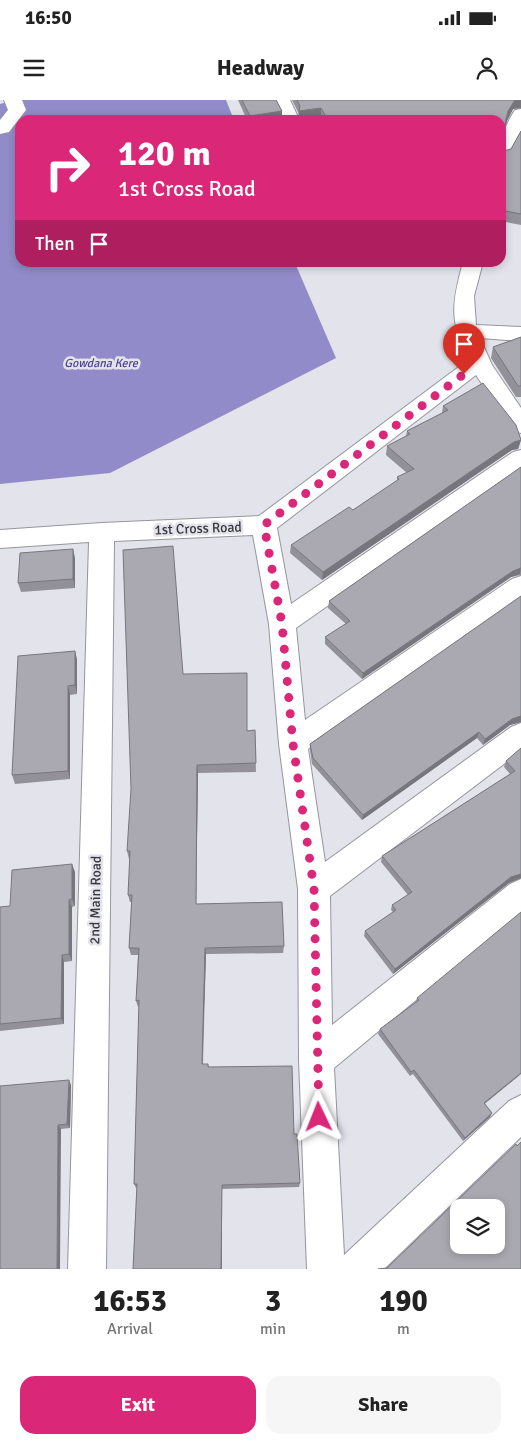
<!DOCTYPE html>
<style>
body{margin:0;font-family:Signika,sans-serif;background:#f6f6f6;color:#222;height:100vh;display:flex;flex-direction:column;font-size:19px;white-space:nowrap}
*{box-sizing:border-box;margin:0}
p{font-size:16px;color:#767676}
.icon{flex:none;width:28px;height:28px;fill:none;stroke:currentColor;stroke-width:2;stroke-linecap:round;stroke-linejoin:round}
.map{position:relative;height:1169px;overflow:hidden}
.panel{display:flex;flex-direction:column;background:#fff;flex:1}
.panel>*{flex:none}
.top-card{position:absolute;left:15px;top:15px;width:491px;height:152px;border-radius:15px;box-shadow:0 2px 8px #0003;background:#db2777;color:#fff;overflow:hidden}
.controls{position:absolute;left:450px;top:1099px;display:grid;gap:10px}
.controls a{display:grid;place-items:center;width:55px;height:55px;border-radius:10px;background:#fff;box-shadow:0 2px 8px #0003;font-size:25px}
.pin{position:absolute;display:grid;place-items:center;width:42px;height:42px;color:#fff;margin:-51px -21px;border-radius:50% 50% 50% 0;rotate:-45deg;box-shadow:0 0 5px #0007}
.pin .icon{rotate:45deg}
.me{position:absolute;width:55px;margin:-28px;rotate:358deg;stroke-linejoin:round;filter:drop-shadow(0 0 4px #0008)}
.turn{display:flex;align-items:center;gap:18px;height:105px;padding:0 20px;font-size:22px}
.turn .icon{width:65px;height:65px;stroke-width:2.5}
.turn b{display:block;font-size:35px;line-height:42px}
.then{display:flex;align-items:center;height:48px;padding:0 20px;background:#0003;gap:10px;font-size:19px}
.eta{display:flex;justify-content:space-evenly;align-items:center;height:85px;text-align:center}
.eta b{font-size:30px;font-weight:700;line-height:35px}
.action{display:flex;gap:10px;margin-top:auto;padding:10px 20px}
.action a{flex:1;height:58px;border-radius:15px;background:#db2777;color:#fff;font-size:20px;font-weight:700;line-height:58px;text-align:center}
.action a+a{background:#f6f6f6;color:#222}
.status{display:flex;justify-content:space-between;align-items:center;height:35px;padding:0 25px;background:#fff;direction:ltr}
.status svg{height:14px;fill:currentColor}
header{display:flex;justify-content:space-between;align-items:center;height:65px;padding:0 20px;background:#fff;font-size:22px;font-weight:700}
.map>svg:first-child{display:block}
.water{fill:#918cc9}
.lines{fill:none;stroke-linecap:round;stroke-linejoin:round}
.minor-casing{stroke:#95959d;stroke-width:2}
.minor{fill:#fff;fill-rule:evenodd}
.wall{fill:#929199}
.shaded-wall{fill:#77767d}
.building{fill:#aaa9b2;stroke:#77767d;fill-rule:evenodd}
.route{stroke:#db2777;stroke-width:9;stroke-dasharray:0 16.2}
.labels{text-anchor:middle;stroke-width:5;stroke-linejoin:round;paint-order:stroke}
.far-water-label{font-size:12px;font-style:italic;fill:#4e428e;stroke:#e3e3ec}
.street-label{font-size:14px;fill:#38383c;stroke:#e3e3ec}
</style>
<div class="status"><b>16:50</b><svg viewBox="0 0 49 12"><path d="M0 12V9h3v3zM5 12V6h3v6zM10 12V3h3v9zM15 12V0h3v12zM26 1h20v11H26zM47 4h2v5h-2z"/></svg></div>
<header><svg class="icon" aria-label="menu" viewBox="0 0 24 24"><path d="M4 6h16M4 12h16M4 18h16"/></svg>Headway<svg class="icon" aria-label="person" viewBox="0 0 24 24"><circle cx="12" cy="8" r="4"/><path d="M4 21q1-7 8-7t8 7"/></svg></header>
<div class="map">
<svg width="521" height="1169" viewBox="0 0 521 1169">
<rect width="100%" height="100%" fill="#e3e3ec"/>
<path class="water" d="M15,0H226L234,20H20V162L295,163L336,258L110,373L0,384V4Z"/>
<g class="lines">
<g class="minor-casing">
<path id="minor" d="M4,0H22L26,10L9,32L0,34V20L8,10Z
M272,0H290L298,17L296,20H282Z
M521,9V34L507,59L501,60C501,41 504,26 515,10Z
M463,162H483L474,196L476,225L521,227V241L480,238L492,265L521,308V333L513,331L476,275L277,428L291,504L513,352L521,350V370L296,528L305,620L512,479L521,476V499L308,649L325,762L511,627L521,623V651L330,796L332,925L510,784L521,779V813L334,968L344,1155L509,1001L521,995V1037L384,1169H307L299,960L298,789L279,644L269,524L253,435L114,441L106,1169H68L89,442L0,448V430L102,423L259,416L468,260C449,220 452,203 463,162Z"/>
</g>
<use href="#minor" class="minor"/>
</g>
<path class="wall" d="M238,0H276L282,11V20H247Z
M292,0H521V8L513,9L507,21L502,40L501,20H322L321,18L309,20H298L299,14Z
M521,31V125L501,121V110L502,107H501V50L503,51L511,49Z
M521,237V297H516L491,258L493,247Z
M443,306L521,340L518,349L512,350L322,480L290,453L291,445L353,410L397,381V377L407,373L386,355L387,346L406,336L407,331L442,313Z
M521,367V475L511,477L362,579L325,544V537L346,524L328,508L329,501Z
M75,458V488L21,492L18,483Z
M521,496V622L510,625L483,645L477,638L362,720L312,664L310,650V644Z
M75,551L77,560V594L70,595V679L15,684L12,675Z
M183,574L247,631L255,630L256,672L198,673L196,804L284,846L283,853L206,854L203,964H208L209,967L294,1034L300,1083L299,1087L222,1089V1169H133L137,1088H136L134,1084L139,907H138L136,901L138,855H131L129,848L132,802H130L128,795L130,759H129L127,751Z
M521,648V778L509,783L393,874L364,836L365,831L393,812L391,810L392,805L408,795L381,762L382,756L510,674L504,667L506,661Z
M75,772V806L72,807V861L64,862V924L0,931V807L10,806Z
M417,898L485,1004L492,1013L490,1017L463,1041L413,974L410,976L378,934L380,929L416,902Z
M71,985L70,1028L61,1029L0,1169Z"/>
<path class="shaded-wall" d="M515,0H521V8L513,9L507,21L501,41L508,11Z
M321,8V18L309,20H298L299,11Z
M282,11V20H250V16Z
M521,340L518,349L512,350L322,480L323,472L514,342Z
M73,449L75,458V488L73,479Z
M521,468L520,474L511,477L362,579L363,573L513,471Z
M75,551L77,560V594L75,585Z
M68,586L70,595V679L68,671Z
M521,616V622L510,625L483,645L485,639L512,619Z
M479,632L477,638L362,720L363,715Z
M197,665L198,673L196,811V804Z
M72,764L75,772V806L72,799Z
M521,774V778L509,783L393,874L395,869L511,777Z
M69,800L72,807V861L69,854Z
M205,848L206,854L202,969V964Z
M62,855L64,862V924L61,918Z
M521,973V974L482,1006L484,1003Z
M69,980L71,985L70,1028L67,1024Z
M492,1013L490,1017L463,1041L465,1038Z
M58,1025L61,1029L60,1169H57Z
M222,1085V1169H221Z"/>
<path class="building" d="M242,0H276L282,11L250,16Z
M297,0H515L508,11L502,36L501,46V20H328L321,8L299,11L300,6Z
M521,31V114L501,110L505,96H502L505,86L501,87V50L503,51L511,49Z
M521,237V286H518L493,247Z
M483,283L516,325L521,340L514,342L323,472L291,445L349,407L353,410L399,379L397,377L414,369L387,346L410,334L407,331L448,310L443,306Z
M521,367V468L513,471L363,573L325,537L350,521L329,501Z
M173,446L183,574L247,573V631L255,630L256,663L197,665L196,804L282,802L284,846L205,848L202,964H208V967L292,966L294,1034H297L300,1083L222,1085L221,1169H133L137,1084H134L139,900L136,901L139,848H129L132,795H128L130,751H127L131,689L123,450Z
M73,449V479L18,483L20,453Z
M521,496V616L512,619L485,639L479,632L363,715L313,658L310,644Z
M75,551V585L68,586V671L12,675L18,556Z
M521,648V774L511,777L395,869L365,831L396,810L392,805L412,792L382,756L515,671L506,661Z
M72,764V799L69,800V854L62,855L61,918L0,924V807L10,806L12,770Z
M521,812V973L484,1003L492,1013L465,1038L414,970L411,972L380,929L419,900L417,898Z
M69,980L67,1024L58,1025L57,1169H0V986Z
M521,1042V1169H378L387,1168L516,1044L517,1046ZM459,1108H496V1145H459Z"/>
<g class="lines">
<path class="route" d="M319,1017L314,789L293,644L282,524L264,425L464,274"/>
</g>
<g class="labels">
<g class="far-water-label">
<text x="101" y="267">Gowdana Kere</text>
</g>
<g class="street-label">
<text transform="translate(198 428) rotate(-2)" y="5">1st Cross Road</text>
<text transform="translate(95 800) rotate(-89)" y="5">2nd Main Road</text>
</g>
</g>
</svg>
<div class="controls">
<a><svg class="icon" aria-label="layers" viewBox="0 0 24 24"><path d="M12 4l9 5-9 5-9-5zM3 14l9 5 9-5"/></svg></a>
</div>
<div class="pin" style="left:464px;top:274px;background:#d93025"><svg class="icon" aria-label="arrive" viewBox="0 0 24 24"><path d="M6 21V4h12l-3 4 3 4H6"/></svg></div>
<svg class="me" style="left:319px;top:1017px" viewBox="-20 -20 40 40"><path d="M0-17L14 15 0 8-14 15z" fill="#db2777" stroke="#fff" stroke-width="4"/></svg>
<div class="top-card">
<div class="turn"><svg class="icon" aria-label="right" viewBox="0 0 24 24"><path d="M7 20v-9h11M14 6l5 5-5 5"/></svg><div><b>120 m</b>1st Cross Road</div></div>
<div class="then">Then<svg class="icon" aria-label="arrive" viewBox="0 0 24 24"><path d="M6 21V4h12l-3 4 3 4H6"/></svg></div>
</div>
</div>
<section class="panel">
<div class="eta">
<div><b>16:53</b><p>Arrival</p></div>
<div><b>3</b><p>min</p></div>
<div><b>190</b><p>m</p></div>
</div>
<div class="action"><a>Exit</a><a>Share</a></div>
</section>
